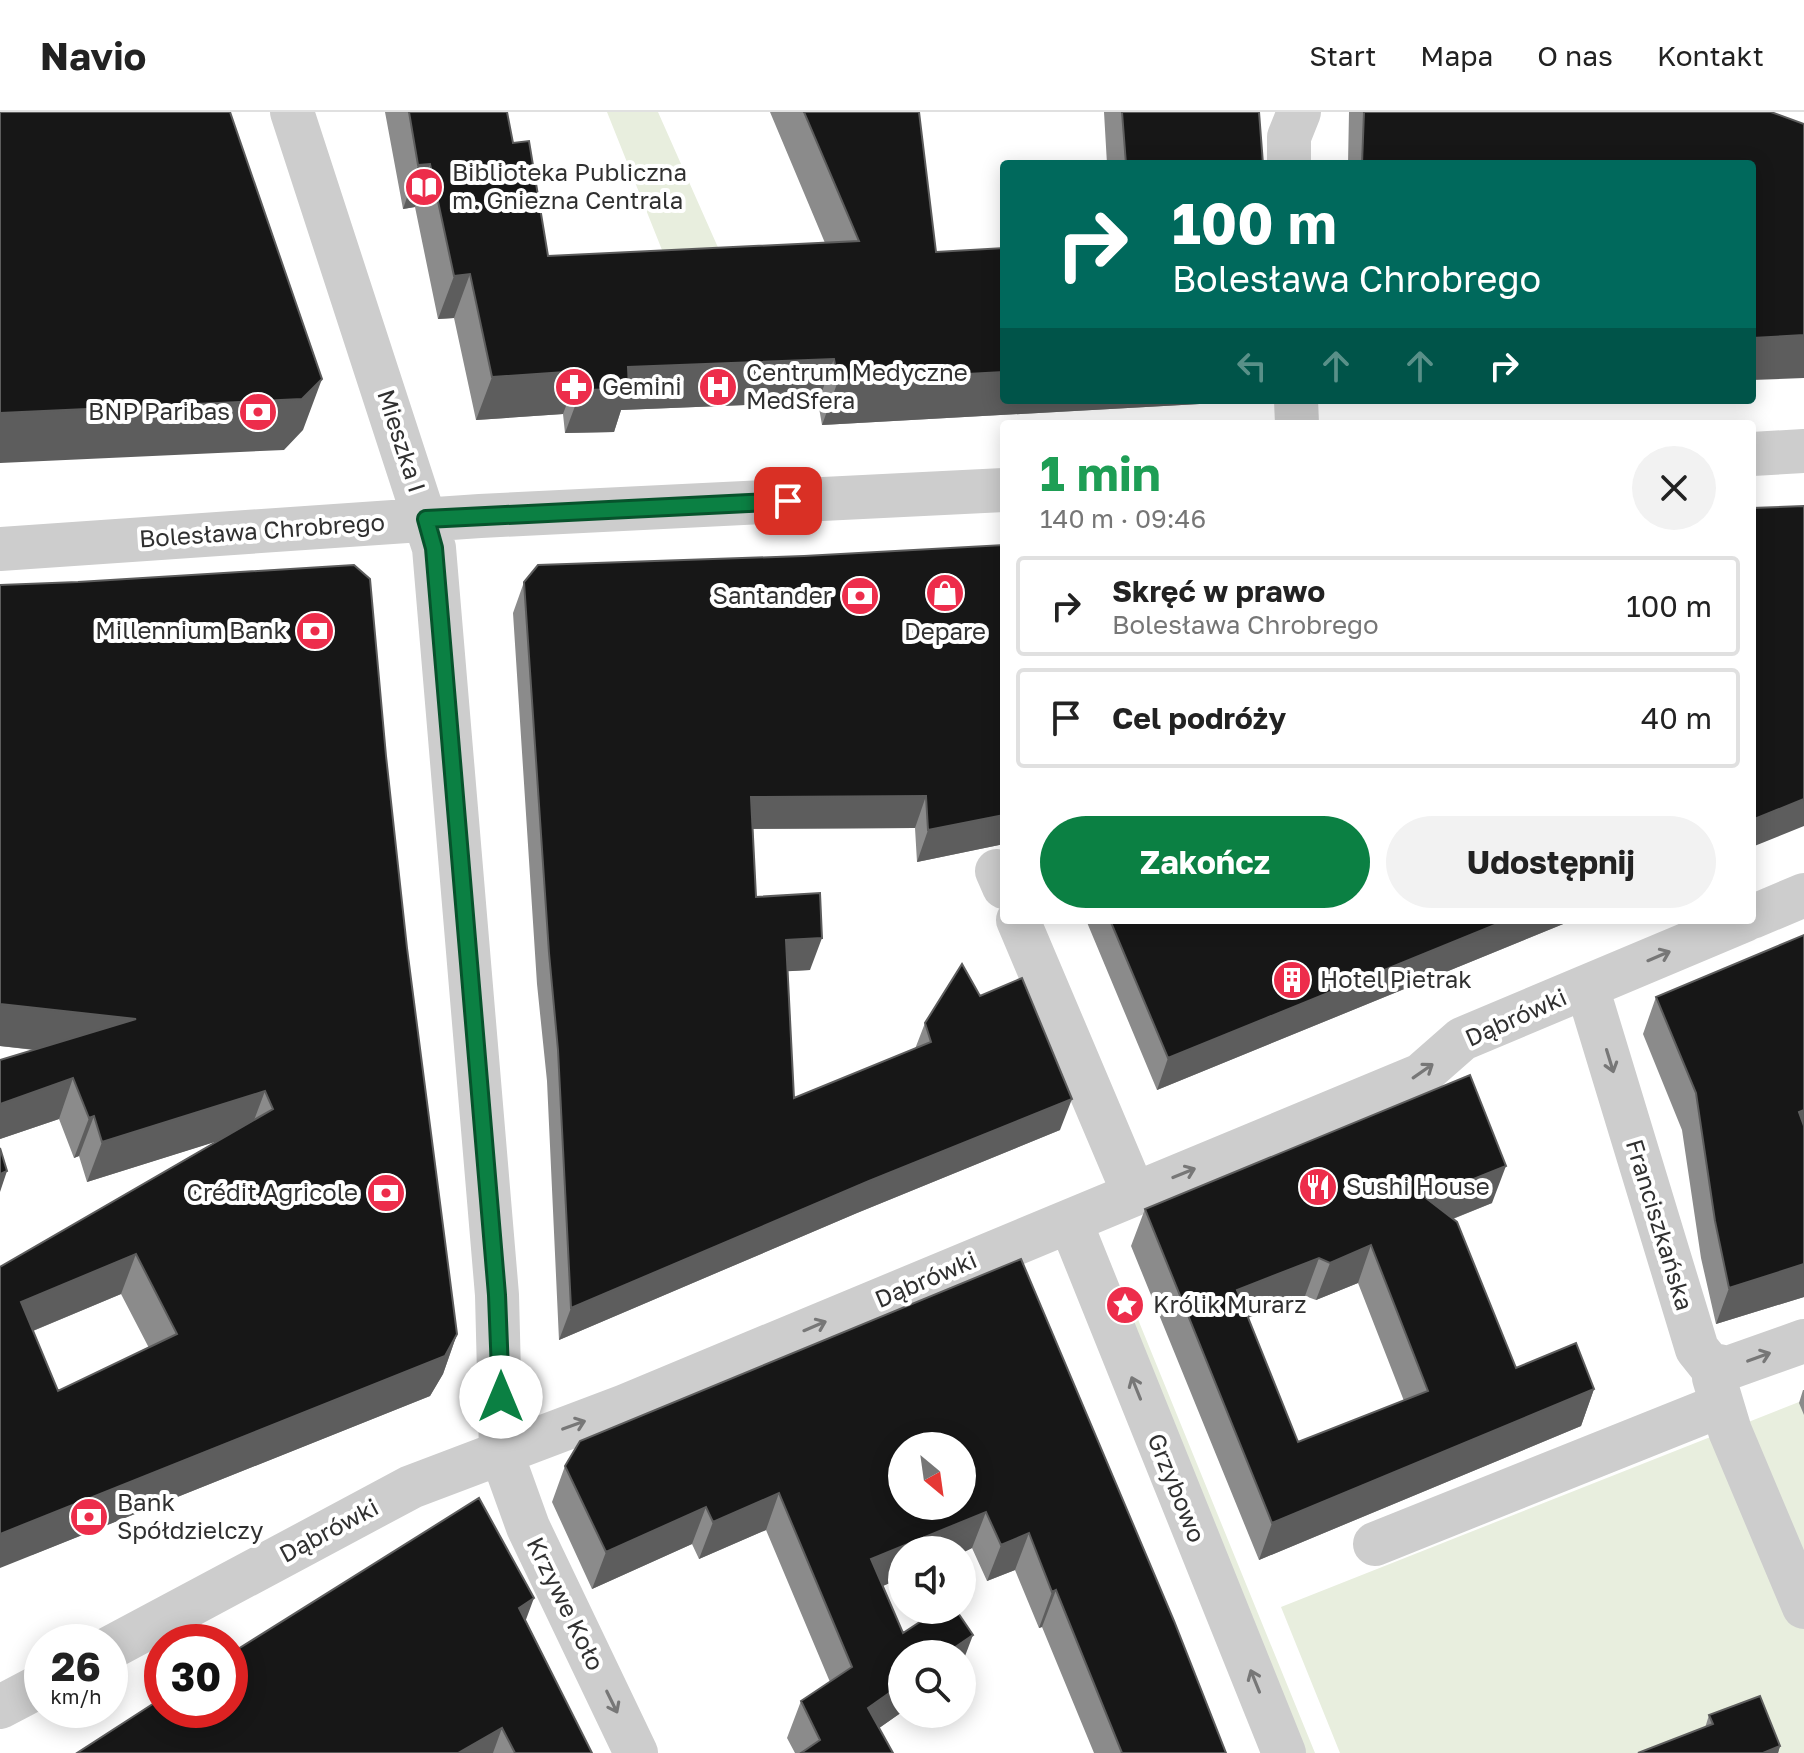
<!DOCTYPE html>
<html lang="pl">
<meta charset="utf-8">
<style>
body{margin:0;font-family:"Golos Text",sans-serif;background:#f2f2f2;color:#222;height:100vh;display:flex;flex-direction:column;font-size:30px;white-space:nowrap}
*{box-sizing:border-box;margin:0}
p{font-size:26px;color:#767676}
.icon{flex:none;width:44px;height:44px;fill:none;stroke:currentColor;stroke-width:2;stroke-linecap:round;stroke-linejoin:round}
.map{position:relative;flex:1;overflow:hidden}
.drawer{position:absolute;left:1000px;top:308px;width:756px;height:504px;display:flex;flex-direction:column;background:#fff;border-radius:8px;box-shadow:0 4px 20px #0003}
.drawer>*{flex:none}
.guide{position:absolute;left:1000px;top:48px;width:756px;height:244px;border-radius:8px;box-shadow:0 4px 20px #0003;background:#00695c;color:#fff;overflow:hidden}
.needle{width:52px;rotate:151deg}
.tools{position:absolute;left:888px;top:1320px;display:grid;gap:16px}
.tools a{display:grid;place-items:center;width:88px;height:88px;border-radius:50%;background:#fff;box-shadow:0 4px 20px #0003;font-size:40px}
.speed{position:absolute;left:24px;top:1512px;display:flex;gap:16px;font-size:40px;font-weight:700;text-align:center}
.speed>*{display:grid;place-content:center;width:104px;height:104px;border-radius:50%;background:#fff;box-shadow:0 4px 20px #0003;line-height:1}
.speed small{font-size:20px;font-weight:400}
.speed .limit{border:12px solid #d22;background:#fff;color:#111}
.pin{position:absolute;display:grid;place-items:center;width:68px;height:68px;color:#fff;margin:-34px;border-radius:16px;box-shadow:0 4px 12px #0006}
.me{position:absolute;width:88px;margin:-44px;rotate:0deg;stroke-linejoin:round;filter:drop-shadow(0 0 6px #0008)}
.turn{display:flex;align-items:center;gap:28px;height:168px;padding:0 40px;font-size:36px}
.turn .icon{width:104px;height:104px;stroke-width:2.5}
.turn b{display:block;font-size:56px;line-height:68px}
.lanes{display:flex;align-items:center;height:76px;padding:0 40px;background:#0003;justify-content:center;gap:40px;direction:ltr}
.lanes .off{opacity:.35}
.round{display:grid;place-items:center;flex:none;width:84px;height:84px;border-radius:42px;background:#f2f2f2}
.overview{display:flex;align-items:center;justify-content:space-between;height:136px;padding:0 40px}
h1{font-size:48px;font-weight:700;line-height:60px;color:#1e9e55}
.action{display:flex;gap:16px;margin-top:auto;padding:16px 40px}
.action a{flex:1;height:92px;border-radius:48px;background:#0b8043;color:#fff;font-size:32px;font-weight:700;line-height:92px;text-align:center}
.action a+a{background:#f2f2f2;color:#222}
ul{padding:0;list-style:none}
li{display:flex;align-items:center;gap:24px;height:100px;margin:0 16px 12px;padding:0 24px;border:4px solid #e0e0e0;border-radius:8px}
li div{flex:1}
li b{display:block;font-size:30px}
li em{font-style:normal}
header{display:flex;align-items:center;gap:48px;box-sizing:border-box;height:112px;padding:0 40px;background:#fff;border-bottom:2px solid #e0e0e0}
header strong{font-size:38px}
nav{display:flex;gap:44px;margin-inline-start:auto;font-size:28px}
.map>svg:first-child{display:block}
.green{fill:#e8eede}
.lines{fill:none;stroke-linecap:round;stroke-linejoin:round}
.minor{stroke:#cdcdcd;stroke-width:44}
.wall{fill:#8b8b8b;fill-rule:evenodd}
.shaded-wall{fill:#5d5d5d}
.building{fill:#171717;stroke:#5d5d5d;stroke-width:2;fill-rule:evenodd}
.oneway{stroke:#777}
.route-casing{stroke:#07532c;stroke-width:20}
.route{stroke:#0b8043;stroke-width:14}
.labels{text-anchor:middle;stroke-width:8;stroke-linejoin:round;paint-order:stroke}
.poi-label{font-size:24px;fill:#303030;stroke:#fff;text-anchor:start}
.street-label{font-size:24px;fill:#303030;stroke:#fff}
</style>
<header>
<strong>Navio</strong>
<nav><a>Start</a><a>Mapa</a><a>O nas</a><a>Kontakt</a></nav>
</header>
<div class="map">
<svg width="1804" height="1641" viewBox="0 0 1804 1641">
<rect width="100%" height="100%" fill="#fff"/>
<path class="green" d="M607,0H658L724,149L668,153Z
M1126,1178L1315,1641H1305L1117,1182Z
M1804,1288V1641H1340L1281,1495Z"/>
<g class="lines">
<path class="minor" d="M292,0L434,436L497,1183L501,1340L528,1415L636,1641
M1289,52V25L1299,0
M1296,288L1297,312
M1752,342L1804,339
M0,437L480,404L1004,378
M997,759L1004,775
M1752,805L1804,783
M1018,808L1134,1082
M1587,875L1697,1237L1709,1252L1728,1256L1804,1229
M1070,1109L1284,1641
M1714,1266L1730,1319L1804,1495
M1375,1432L1722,1293
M110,1536L411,1375L625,1294L1421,963L1462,927L1745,808
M0,1595L42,1573"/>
</g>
<path class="wall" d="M385,0H507L513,31L548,144L825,131L770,0H919L936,140L1004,288H1271L822,313L818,290L621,298L614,320L565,321L563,302L476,308L454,206L438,207L415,95L403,97Z
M1104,0H1259L1263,52H1107Z
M1349,0H1771L1752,52H1348Z
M1004,433V732L917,750L915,716L753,717L756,785L810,858L788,859L794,986L915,937L925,911L980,884L1060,1018L857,1101L559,1228L547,969L537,872L513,501L524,470L804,444Z
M386,644L407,836L457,1222L443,1262L430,1284L32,1443L0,1155L217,1029L87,1070L79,1044L74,1046L59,1007L0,1027V948L34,938L0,934ZM121,1182L149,1236L58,1279L33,1219Z
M1086,808H1573L1157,978Z
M1656,885L1804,1185L1716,1212L1701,1146L1682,1018L1643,922Z
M1492,1091L1453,1107L1516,1256L1594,1277L1581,1314L1259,1448L1131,1134L1145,1097ZM1358,1171L1404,1289L1298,1330L1248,1206L1305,1184L1316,1188Z
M1021,1147L1226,1641H1094L1042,1515L1039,1516L1015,1458L987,1469L972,1436L962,1441V1438L883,1474L902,1600L879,1616L893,1641H795L787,1626L801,1589L830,1570L766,1418L699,1447L692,1432L592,1477L552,1390L565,1354Z
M1803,1278H1804V1303L1799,1291Z
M526,1509L592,1641H77Z
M1709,1603L1780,1634L1778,1641H1638L1705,1616Z"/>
<path class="shaded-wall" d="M430,52L415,95L403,97L418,53Z
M470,162L454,206L438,207L454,164Z
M1804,223V266L1752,268V226Z
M834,247L818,290L621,298L614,320L565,321L581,278L628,255Z
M579,259L563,302L476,308L492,265Z
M1004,260V288H1271L822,313L838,269Z
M322,267L303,318L284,338L0,351V301Z
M926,684L915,716L740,717L751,685Z
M1804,687V714L1752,735V708Z
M1004,703V732L917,750L928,718Z
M1507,808H1573L1157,978L1168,946Z
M822,826L810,858L775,860L786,828Z
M0,892L136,907L122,947L0,934Z
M73,966L59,1007L0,1027V992Z
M265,979L250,1019L87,1070L102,1030Z
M1072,987L1060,1018L857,1101L559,1228L571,1196L869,1069Z
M1804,998V1029L1799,1000Z
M94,1004L79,1044L74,1046L89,1006Z
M1506,1054L1492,1091L1412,1123L1426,1086Z
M7,1059L0,1080V1062Z
M1371,1133L1358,1171L1316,1188L1330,1151Z
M136,1142L121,1182L6,1230L21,1190Z
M1319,1146L1305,1184L1223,1215L1237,1178Z
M1804,1152V1185L1716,1212L1729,1176Z
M457,1222L443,1262L430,1284L0,1456V1422Z
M1594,1277L1581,1314L1259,1448L1272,1411Z
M779,1381L766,1418L699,1447L713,1410Z
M706,1395L692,1432L592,1477L606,1440Z
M986,1400L972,1436L962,1441V1438H902V1466L858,1484L871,1447Z
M1029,1421L1015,1458L987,1469L1001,1433Z
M1056,1478L1042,1515L1039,1516L1052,1480Z
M534,1486L521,1521L519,1496Z
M973,1523L962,1552V1542H945Z
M902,1572V1600L855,1633L868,1596Z
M502,1616L493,1641H458Z
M1780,1634L1778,1641H1763Z"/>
<path class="building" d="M0,0H230L322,267L302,287L0,301Z
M409,0H507L513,31L529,29L548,144L859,129L804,0H919L936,140L1004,136V260L838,269L834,247L628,255L629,277L581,278L579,259L492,265L470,162L454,164L430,52L418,53Z
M1122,0H1259L1263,52H1126Z
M1364,0H1771L1804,12V223L1752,226V52H1362Z
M1804,394V687L1752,708V396Z
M1004,433V703L928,718L926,684L751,685L756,785L820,781L822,826L786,828L794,986L931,930L925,911L962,852L980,884L1022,866L1072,987L869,1069L571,1196L558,938L549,841L524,470L538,453L804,444Z
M354,453L370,467L386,644L407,836L457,1222L445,1244L0,1422V1155L273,997L265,979L102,1030L94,1004L89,1006L73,966L0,992V948L136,907L0,892V473L78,470ZM136,1142L177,1222L58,1279L21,1190Z
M1110,808H1507L1168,946Z
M1804,823V998L1799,1000L1804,1014V1152L1729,1176L1715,1109L1696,981L1656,885Z
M1470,963L1506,1054L1426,1086L1457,1110L1516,1256L1576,1231L1594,1277L1272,1411L1145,1097ZM1371,1133L1428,1279L1298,1330L1237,1178L1319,1146L1330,1151Z
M0,1036L7,1059L0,1062Z
M1021,1147L1174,1509L1226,1641H1122L1056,1478L1052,1480L1029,1421L1001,1433L986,1400L871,1447L903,1521L938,1498H956L973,1523L945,1542H902V1572L868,1596L893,1641H801L820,1628L801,1589L852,1555L779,1381L713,1410L706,1395L606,1440L565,1354L580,1329ZM902,1334H962V1394H902Z
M479,1386L534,1486L519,1496L592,1641H515L502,1616L458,1641H77L162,1586V1598H230V1542Z
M1760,1584L1780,1634L1763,1641H1638L1713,1612L1709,1603Z"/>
<defs><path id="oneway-shaft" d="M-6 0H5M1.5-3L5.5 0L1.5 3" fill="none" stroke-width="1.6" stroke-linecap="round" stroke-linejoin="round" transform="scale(2)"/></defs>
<g class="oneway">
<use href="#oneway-shaft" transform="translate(1659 844) rotate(-23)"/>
<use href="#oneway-shaft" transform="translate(1610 949) rotate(73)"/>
<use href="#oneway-shaft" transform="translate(1423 959) rotate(-35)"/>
<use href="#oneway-shaft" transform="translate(1184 1061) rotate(-22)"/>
<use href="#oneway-shaft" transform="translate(815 1214) rotate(-23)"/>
<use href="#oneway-shaft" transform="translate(1759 1245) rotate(-20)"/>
<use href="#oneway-shaft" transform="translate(1136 1276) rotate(-112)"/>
<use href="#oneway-shaft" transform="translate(574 1313) rotate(-20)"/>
<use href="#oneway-shaft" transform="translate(1255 1569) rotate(-112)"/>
<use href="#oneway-shaft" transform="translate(612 1590) rotate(64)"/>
</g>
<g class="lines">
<g class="route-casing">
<path id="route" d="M501,1285L497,1183L434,436L426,407L788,389"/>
</g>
<use href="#route" class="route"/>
</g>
<defs>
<g id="library-disc" transform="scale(2)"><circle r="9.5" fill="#ed2d4b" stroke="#fff"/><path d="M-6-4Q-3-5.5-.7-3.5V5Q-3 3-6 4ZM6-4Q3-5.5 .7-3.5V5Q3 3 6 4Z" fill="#fff"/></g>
<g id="pharmacy-disc" transform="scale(2)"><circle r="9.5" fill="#ed2d4b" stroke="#fff"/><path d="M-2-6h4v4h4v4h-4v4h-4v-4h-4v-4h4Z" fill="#fff"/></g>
<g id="hospital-disc" transform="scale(2)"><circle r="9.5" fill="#ed2d4b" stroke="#fff"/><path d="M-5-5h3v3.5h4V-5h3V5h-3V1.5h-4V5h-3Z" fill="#fff"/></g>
<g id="bank-disc" transform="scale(2)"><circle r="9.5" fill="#ed2d4b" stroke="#fff"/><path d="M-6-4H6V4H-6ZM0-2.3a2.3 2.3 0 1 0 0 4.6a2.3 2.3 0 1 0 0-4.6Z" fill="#fff"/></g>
<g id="shop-disc" transform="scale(2)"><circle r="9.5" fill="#ed2d4b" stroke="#fff"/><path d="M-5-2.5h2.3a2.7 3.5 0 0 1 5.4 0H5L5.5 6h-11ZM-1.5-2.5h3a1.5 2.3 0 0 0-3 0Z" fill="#fff"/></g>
<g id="building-disc" transform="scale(2)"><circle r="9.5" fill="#ed2d4b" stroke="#fff"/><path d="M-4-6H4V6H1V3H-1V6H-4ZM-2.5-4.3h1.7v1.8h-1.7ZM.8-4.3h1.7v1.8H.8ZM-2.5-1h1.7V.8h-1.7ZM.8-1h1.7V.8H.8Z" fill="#fff"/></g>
<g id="restaurant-disc" transform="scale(2)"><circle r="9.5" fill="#ed2d4b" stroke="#fff"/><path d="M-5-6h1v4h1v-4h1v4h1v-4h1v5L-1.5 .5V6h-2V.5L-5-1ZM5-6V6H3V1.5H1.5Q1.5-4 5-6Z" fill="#fff"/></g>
<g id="sight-disc" transform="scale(2)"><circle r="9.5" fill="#ed2d4b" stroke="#fff"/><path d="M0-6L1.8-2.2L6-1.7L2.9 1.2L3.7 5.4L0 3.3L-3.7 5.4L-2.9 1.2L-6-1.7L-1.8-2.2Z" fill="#fff"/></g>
</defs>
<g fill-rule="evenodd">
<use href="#library-disc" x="424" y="75"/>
<use href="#pharmacy-disc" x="574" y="275"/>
<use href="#hospital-disc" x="718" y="275"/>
<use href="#bank-disc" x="258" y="300"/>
<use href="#shop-disc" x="945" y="481"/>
<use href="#bank-disc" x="860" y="484"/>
<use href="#bank-disc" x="315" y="519"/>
<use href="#building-disc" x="1292" y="868"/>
<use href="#restaurant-disc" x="1318" y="1075"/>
<use href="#bank-disc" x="386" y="1081"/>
<use href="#sight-disc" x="1125" y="1193"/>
<use href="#bank-disc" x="89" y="1405"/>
</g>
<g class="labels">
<g class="poi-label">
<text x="452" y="69">Biblioteka Publiczna<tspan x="452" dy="28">m. Gniezna Centrala</tspan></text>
<text x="746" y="269">Centrum Medyczne<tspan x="746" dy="28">MedSfera</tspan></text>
<text x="602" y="283">Gemini</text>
<text x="230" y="308" text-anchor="end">BNP Paribas</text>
<text x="832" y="492" text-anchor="end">Santander</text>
<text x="287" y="527" text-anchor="end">Millennium Bank</text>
<text x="945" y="528" text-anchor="middle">Depare</text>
<text x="1320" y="876">Hotel Pietrak</text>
<text x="1346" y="1083">Sushi House</text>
<text x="358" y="1089" text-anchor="end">Crédit Agricole</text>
<text x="1153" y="1201">Królik Murarz</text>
<text x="117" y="1399">Bank<tspan x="117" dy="28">Spółdzielczy</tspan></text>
</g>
<g class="street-label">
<text transform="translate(401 329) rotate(72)" y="8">Mieszka I</text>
<text transform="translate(262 419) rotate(-4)" y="8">Bolesława Chrobrego</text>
<text transform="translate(1516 906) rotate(-24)" y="8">Dąbrówki</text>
<text transform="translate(1659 1113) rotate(73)" y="8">Franciszkańska</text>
<text transform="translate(926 1168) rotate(-23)" y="8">Dąbrówki</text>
<text transform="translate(1176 1376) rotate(68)" y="8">Grzybowo</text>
<text transform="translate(329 1419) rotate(-28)" y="8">Dąbrówki</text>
<text transform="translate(565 1492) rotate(64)" y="8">Krzywe Koło</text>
</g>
</g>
</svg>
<div class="tools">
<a><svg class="needle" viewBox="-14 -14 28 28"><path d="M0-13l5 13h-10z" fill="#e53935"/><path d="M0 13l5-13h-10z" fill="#767676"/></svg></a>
<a><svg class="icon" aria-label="sound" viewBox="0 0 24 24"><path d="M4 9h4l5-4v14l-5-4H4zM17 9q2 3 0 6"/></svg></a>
<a><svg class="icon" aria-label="search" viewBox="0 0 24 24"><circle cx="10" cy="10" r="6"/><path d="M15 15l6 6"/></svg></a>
</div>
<div class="speed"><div>26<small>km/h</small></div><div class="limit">30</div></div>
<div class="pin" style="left:788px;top:389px;background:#d93025"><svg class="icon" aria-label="arrive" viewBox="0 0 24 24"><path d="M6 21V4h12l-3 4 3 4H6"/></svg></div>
<svg class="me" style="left:501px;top:1285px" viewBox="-20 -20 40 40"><circle r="19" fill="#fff"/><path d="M0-13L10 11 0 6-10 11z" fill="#0b8043"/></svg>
<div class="guide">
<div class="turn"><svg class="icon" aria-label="right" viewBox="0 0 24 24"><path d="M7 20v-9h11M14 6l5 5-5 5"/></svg><div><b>100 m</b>Bolesława Chrobrego</div></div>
<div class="lanes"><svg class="icon off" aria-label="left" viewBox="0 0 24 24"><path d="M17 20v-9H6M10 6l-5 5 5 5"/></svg><svg class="icon off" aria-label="ahead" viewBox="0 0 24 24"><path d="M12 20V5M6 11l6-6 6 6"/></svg><svg class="icon off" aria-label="ahead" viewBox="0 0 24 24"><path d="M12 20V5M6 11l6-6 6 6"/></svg><svg class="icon" aria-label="right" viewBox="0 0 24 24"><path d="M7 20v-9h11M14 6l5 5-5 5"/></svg></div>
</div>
<section class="drawer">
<div class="overview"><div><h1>1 min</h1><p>140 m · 09:46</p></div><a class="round"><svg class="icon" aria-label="close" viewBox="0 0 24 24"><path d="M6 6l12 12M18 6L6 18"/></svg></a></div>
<ul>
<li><svg class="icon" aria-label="right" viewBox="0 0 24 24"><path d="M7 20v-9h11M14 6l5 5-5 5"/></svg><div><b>Skręć w prawo</b><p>Bolesława Chrobrego</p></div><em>100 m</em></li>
<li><svg class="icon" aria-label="arrive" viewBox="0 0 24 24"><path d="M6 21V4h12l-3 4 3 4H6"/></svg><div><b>Cel podróży</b></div><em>40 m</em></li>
</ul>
<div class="action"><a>Zakończ</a><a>Udostępnij</a></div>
</section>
</div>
